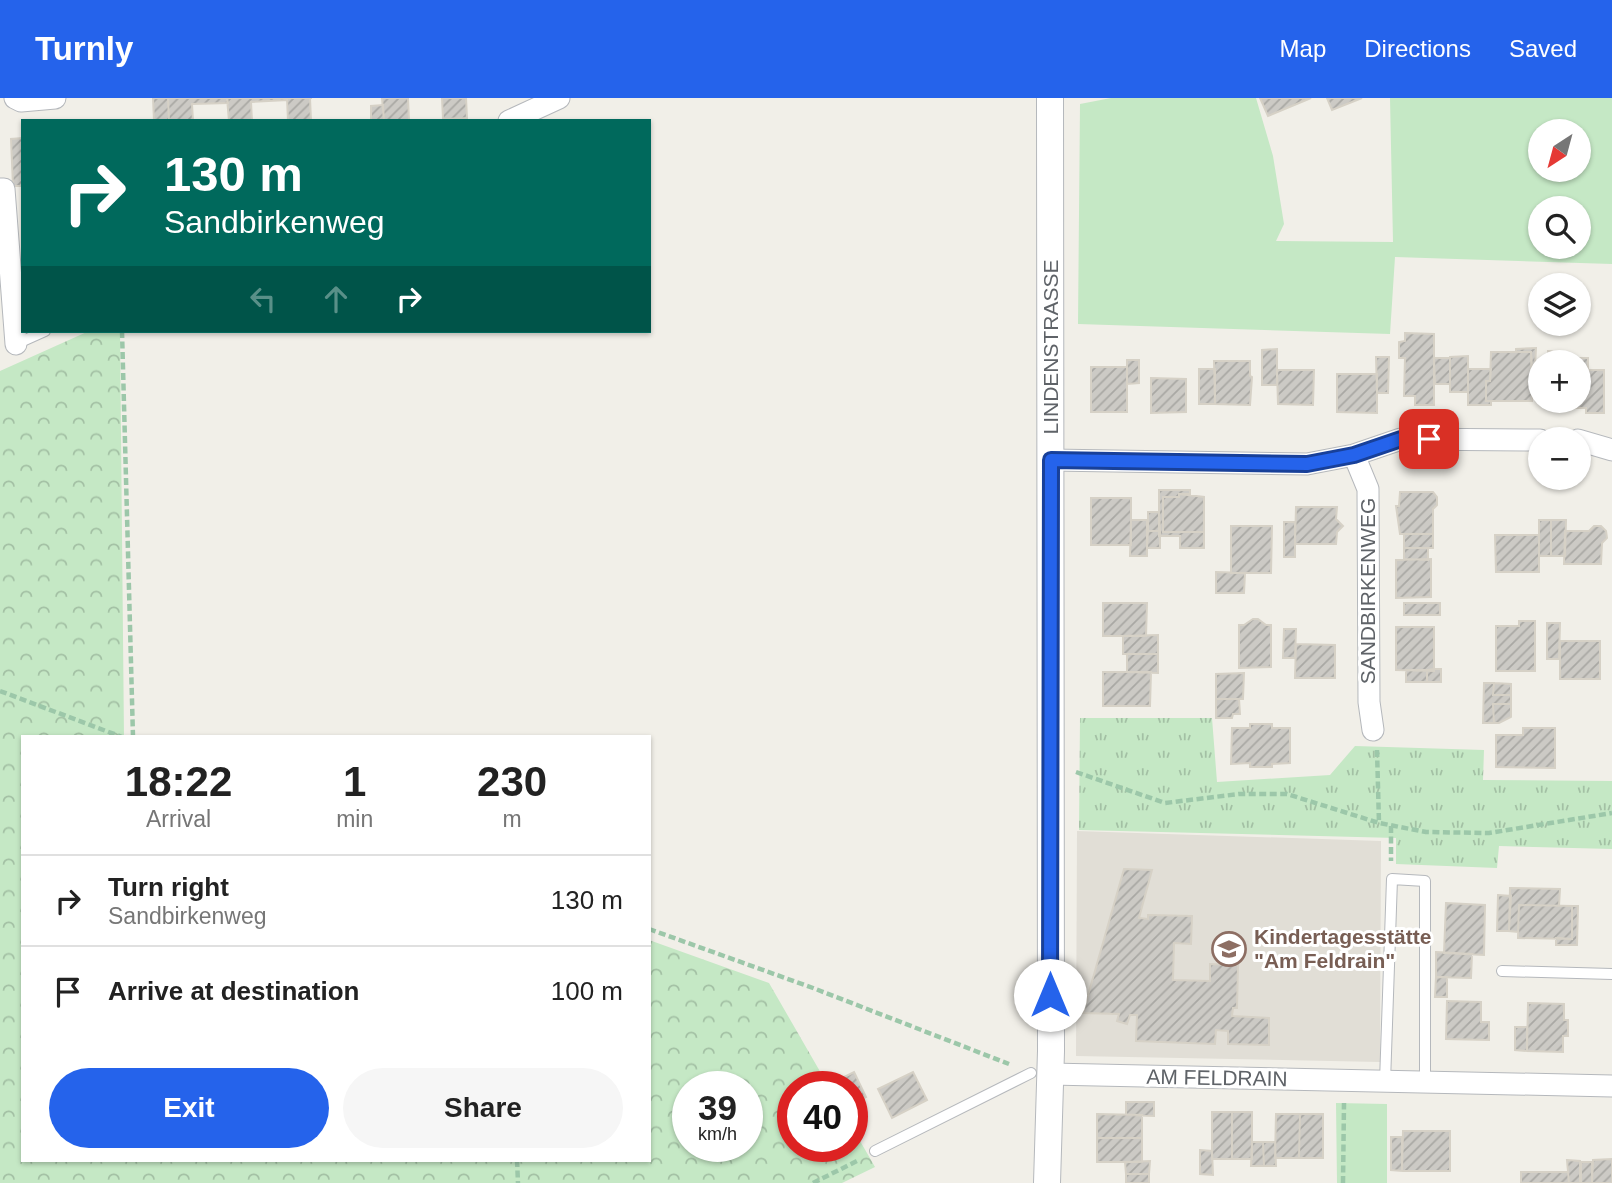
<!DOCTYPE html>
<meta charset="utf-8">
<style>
body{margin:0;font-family:Helvetica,sans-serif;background:#f6f6f6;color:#222;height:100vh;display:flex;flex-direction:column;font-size:26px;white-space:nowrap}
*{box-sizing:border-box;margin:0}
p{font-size:23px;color:#767676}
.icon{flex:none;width:38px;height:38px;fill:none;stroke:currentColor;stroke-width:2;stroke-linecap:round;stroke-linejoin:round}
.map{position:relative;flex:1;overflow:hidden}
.drawer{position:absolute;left:21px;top:637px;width:630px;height:427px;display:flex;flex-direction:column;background:#fff;border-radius:0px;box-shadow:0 2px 5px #0004}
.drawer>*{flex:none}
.top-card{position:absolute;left:21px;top:21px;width:630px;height:214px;border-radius:0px;box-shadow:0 2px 5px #0004;background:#00695c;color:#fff;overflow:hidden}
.needle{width:46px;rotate:216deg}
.tools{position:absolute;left:1528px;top:21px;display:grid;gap:14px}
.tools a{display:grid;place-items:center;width:63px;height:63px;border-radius:50%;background:#fff;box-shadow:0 2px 5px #0004;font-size:35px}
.speed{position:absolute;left:672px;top:973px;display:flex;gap:14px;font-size:35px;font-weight:700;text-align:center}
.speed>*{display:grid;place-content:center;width:91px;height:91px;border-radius:50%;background:#fff;box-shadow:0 2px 5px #0004;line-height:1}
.speed small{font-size:18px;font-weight:400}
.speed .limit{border:10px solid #d22;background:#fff;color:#111}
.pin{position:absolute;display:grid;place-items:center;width:60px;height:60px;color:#fff;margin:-30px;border-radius:14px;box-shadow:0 4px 10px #0006}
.me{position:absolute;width:77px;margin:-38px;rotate:0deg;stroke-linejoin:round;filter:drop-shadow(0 0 5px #0008)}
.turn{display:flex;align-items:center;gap:24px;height:147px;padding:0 28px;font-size:32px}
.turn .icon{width:91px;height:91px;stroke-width:2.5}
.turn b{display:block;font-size:49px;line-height:60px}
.lanes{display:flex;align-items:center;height:66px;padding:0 28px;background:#0003;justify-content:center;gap:35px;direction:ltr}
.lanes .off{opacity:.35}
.eta{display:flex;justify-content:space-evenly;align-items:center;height:119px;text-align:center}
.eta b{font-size:42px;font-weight:800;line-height:49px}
.primary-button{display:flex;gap:14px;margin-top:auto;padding:14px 28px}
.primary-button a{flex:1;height:80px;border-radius:42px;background:#2563eb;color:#fff;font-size:28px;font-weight:800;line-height:80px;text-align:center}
.primary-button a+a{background:#f6f6f6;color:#222}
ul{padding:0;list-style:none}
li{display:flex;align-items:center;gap:21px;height:91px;padding:0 28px;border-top:2px solid #e0e0e0}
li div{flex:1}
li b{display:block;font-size:26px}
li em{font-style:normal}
header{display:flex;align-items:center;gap:42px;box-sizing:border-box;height:98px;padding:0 35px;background:#2563eb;color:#fff}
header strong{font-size:33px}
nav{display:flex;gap:38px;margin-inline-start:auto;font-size:24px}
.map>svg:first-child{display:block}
.education{fill:#e1ded6}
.green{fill:#c5e8c5;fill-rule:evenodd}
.forest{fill:url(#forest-crowns);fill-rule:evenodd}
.park{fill:url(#park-tufts)}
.building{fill:url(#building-hatch);stroke:#d6d1c6;stroke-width:2}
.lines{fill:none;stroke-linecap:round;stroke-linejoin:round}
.service-casing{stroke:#b5b8bc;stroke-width:12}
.minor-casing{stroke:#b5b8bc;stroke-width:23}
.tertiary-casing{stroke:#b5b8bc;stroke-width:28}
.path{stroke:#9cc7a9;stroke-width:4.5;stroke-dasharray:7 3.5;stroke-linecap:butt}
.service{stroke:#fff;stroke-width:10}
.minor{stroke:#fff;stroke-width:21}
.tertiary{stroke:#fff;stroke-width:26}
.route-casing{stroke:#184099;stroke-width:18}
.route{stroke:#2563eb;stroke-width:12}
.labels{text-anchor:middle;stroke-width:6;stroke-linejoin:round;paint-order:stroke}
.street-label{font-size:21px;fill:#5f6368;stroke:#fff}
.education-label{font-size:21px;font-weight:bold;fill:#785e54;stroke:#fff;text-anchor:start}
</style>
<header>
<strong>Turnly</strong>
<nav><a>Map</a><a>Directions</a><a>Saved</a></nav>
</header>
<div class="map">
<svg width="1612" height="1085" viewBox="0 0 1612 1085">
<defs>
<pattern id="forest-crowns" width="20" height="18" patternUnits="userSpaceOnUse" patternTransform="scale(1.75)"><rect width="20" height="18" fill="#c5e8c5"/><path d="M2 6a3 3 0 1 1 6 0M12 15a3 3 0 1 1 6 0" fill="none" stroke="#a3c0a4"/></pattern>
<pattern id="park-tufts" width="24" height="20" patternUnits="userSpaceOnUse" patternTransform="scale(1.75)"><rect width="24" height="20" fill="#c5e8c5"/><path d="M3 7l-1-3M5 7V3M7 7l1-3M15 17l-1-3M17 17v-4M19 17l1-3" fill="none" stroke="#a3c0a4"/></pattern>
<pattern id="building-hatch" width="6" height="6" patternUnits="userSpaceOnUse" patternTransform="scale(1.75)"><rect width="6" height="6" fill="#cccac5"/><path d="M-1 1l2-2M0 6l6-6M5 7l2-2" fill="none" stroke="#a9a8a4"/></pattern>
</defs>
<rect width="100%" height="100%" fill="#f1efe8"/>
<path class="education" d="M1077,733L1381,743L1380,964L1076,958Z"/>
<path class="green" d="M1111,0H1256L1273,58L1284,126L1276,143L1393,144L1390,0H1612V166L1395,159L1390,236L1078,226L1080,6ZM1540,33H1578V72H1540ZM1540,110H1578V149H1540Z
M1336,1005L1387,1006V1085H1337Z"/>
<path class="forest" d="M89,233H120L124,639H23V1062H649V842L769,885L829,989H793V1048H852V1029L875,1069L842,1085H0V273ZM688,989H747V1048H688Z"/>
<path class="park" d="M1080,620H1212L1217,684L1330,677L1355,648L1484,652L1483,682L1612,683V751L1499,748L1497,770L1396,766V740L1079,732Z"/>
<path class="building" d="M153,0H168L169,23H154Z
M168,0H227L228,5L192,6L193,23H169Z
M227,0H287V2L251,4L252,23H229Z
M287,0H312H310L311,23H288Z
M382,0H408L409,23H384Z
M442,0H466L467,20L443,21Z
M1260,0H1311L1268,18Z
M1327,0H1362L1332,12Z
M383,7L384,23H371V8Z
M22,40L23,88H13L11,41Z
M1405,235L1434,236V307H1415V298H1404L1405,260H1399V244L1405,243Z
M1536,250L1535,269H1532L1531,254H1516V251Z
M1277,251V287H1262V252Z
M1548,253L1559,254V264H1548Z
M1491,254H1531L1532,303H1486V283H1490Z
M1468,258V294H1450V259Z
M1376,259H1389L1388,295H1377Z
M1434,260H1450V286H1435Z
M1563,260H1588V272H1604V315H1586V310H1563V303H1578V264H1563Z
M1127,262H1139V285L1127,286Z
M1214,263H1250V278L1252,279L1250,307L1215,306Z
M1091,269H1127V314H1091Z
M1199,271H1215V306H1199Z
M1468,271H1491L1490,283H1486V303H1491V307H1468Z
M1277,272H1314L1313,307L1278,306Z
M1337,276H1377V315L1337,314Z
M1151,280L1186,281V314L1151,315Z
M1159,392H1190V396H1179V399H1163V434H1204V450H1180V438H1159Z
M1400,394H1433L1437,399V407L1433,411V436H1400L1396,408H1399Z
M1179,396L1204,399V434H1163V399H1179Z
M1091,400H1131V447H1091Z
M1296,409H1337L1336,421L1343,428L1337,434L1336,446H1295Z
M1148,414H1159L1160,433H1148Z
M1131,422H1147V458H1130Z
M1539,422H1551V458H1539Z
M1551,422H1566L1565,458H1551Z
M1284,424H1295V459H1284Z
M1231,428H1272L1271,475H1231Z
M1594,428H1601L1606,433L1607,440L1602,445L1601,466H1564L1565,433H1589Z
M1148,433H1160V450H1147Z
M1404,436H1433V450H1404Z
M1495,437H1539V474H1496Z
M1404,450H1428V462L1404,461Z
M1431,461V499L1396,500V462Z
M1216,474L1245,475L1244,495H1216Z
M1103,505H1147L1146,538H1103Z
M1404,505H1440V517H1404Z
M1253,521H1258L1266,527H1271V569L1239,570V527H1244Z
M1519,523H1535V573H1496V528H1519Z
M1547,525H1560L1559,561H1547Z
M1396,529H1434V573L1396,572Z
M1284,531H1296L1295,560H1283Z
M1158,537V556H1123V538Z
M1560,543H1600V581H1560Z
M1296,546L1335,547V580H1295Z
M1127,556H1158V575L1127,574Z
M1434,571H1441V584H1427V572Z
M1406,572H1427V584H1406Z
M1103,574H1151L1150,608H1103Z
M1244,575L1243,601H1216V576Z
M1484,585H1494L1493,597H1511V606H1493L1494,625H1483Z
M1494,585L1511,586V597H1493Z
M1216,601H1239L1240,616H1233L1232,620H1216Z
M1493,606H1511V619L1499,625H1494Z
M1250,626H1272V630H1290V665L1272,666V669H1250V665L1231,666L1232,630H1250Z
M1523,630H1555V670L1496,669V637H1523Z
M1124,771L1152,772L1139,820L1148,821V817L1192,818L1191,846L1174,845L1173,882L1210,883V866L1238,867L1237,910H1233L1232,918L1269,920V947L1228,946V933L1216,932L1215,946L1136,943L1137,917H1130L1127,926L1117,923L1119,916L1083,915Z
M1510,790L1560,791L1559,808H1578L1577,847H1556V840L1572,841V808L1519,807L1518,834L1509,833Z
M1498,797L1511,798L1509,833H1497Z
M1446,805L1485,807L1484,857L1444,855Z
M1519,807L1572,808V841L1518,840Z
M1436,854L1472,856L1471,880L1436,879Z
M1436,879H1447V899H1435Z
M1447,903L1481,904V924H1489V942L1446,941Z
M1528,905L1564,906V922H1568V938H1563V954L1527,953Z
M1515,929H1527V953L1515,952Z
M854,974L866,999L853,1005L852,989H842L838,982Z
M913,974L927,1002L892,1020L878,991Z
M1126,1004H1154V1018L1126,1017Z
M1212,1014H1232V1061H1212Z
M1232,1014H1252V1061H1232Z
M1097,1016L1142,1017V1040H1097Z
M1276,1016H1300L1299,1060H1275Z
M1300,1016H1323V1060H1299Z
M1403,1033H1450V1073H1402Z
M1391,1039H1402V1073L1391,1072Z
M1097,1040H1142V1064H1097Z
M1252,1044H1263L1264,1068H1251Z
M1263,1044H1275L1276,1068H1264Z
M1200,1052L1212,1053L1213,1077L1200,1076Z
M1612,1061V1085H1592L1593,1062Z
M1567,1062L1580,1063V1085H1569Z
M1150,1063L1149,1076H1126L1125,1064Z
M1581,1064H1592V1085H1581Z
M1521,1074H1568L1569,1085H1521Z
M1126,1076H1149V1085H1126Z"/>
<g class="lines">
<g class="service-casing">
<path id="service" d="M16,246L45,233
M1502,873L1612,876
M1385,984L1392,781L1425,783V984
M875,1053L1031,975"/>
</g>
<g class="minor-casing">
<path id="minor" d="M15,0L21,3L55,0
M509,23L559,0
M0,91H4L16,246
M1578,342L1612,352
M1354,357L1368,391L1369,604L1373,632
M1051,362L1307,366L1354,357L1401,341L1540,342
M1050,976L1612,988"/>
</g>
<g class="tertiary-casing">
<path id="tertiary" d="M1047,1085L1051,953L1050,0"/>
</g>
<path class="path" d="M122,233L133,639
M0,593L122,639
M1377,652L1379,725
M1076,674L1165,705L1239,696H1287L1379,725L1426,734L1489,735L1612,715
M1391,728V763
M649,831L813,890L1009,966
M517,1062L518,1085
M813,1085L859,1062
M1343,1085L1344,1005"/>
<use href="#service" class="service"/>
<use href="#minor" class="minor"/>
<use href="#tertiary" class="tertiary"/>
</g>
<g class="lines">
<g class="route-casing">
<path id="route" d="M1050,897L1051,362L1307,366L1354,357L1401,341H1429"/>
</g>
<use href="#route" class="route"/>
</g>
<defs>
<g id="school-ring" transform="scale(1.75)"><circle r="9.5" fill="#fff" stroke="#8d6e63" stroke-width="1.5"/><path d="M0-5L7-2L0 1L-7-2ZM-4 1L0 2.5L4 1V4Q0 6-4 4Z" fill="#8d6e63"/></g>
</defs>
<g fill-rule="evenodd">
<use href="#school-ring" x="1229" y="851"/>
</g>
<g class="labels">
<g class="street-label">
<text transform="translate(1051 249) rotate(-90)" y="7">LINDENSTRASSE</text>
<text transform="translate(1368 493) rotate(-90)" y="7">SANDBIRKENWEG</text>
<text transform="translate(1217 980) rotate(1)" y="7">AM FELDRAIN</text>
</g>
<g class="education-label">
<text x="1254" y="846">Kindertagesstätte<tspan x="1254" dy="24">"Am Feldrain"</tspan></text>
</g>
</g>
</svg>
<div class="tools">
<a><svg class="needle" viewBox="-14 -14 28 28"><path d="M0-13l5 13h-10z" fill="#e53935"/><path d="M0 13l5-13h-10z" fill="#767676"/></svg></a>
<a><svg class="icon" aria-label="search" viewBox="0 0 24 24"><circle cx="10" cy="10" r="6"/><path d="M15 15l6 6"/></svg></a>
<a><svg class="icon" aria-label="layers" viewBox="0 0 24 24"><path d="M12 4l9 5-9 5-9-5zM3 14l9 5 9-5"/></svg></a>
<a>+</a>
<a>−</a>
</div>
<div class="speed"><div>39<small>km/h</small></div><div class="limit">40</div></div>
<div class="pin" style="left:1429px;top:341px;background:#d93025"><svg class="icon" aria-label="arrive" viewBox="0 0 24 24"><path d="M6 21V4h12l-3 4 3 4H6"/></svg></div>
<svg class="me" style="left:1050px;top:897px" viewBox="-20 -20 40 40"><circle r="19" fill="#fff"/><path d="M0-13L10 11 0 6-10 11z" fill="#2563eb"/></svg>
<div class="top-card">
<div class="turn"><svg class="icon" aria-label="right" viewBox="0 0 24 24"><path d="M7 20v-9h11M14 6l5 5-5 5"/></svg><div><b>130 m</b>Sandbirkenweg</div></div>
<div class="lanes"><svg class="icon off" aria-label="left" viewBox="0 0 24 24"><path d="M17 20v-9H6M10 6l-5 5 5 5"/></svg><svg class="icon off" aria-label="ahead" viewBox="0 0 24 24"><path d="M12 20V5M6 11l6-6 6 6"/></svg><svg class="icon" aria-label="right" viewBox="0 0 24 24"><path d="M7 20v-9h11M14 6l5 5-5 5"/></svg></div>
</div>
<section class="drawer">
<div class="eta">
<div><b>18:22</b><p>Arrival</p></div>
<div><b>1</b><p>min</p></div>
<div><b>230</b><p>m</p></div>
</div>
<ul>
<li><svg class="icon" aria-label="right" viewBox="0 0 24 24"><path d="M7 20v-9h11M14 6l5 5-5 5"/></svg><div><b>Turn right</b><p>Sandbirkenweg</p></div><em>130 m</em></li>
<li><svg class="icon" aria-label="arrive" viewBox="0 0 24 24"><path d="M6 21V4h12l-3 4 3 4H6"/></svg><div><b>Arrive at destination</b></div><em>100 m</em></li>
</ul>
<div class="primary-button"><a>Exit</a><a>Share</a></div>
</section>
</div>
